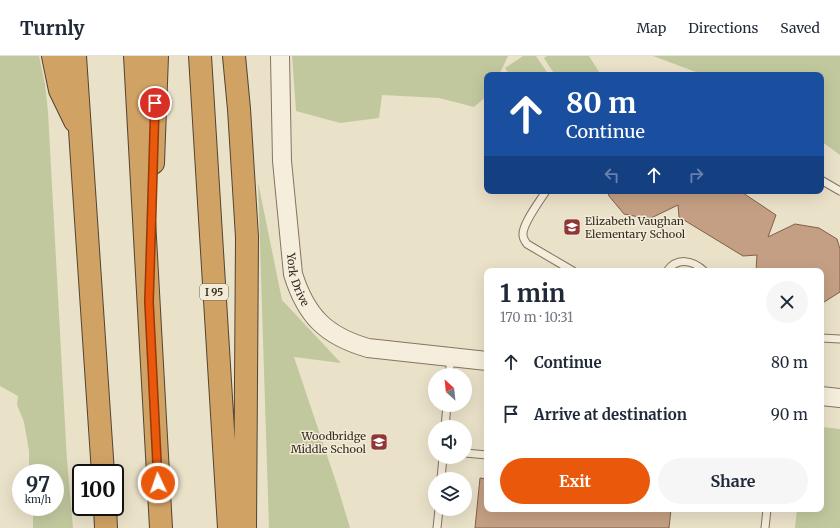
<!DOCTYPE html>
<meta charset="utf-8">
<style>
body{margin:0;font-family:Merriweather,serif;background:#f6f6f7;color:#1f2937;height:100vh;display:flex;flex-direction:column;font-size:15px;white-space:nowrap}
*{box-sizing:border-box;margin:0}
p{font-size:13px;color:#747a83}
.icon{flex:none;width:22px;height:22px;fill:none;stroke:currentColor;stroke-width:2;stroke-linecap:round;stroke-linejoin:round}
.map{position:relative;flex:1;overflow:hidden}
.details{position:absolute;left:484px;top:212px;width:340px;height:244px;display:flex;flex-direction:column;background:#fff;border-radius:8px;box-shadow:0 4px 16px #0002}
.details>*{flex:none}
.top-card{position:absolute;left:484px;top:16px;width:340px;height:122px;border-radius:8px;box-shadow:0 4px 16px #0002;background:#1a4fa0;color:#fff;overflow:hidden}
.needle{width:26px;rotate:333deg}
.fabs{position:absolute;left:428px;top:312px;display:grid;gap:8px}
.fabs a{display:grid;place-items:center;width:44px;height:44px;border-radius:50%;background:#fff;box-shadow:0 4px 16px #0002;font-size:20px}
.speed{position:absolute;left:12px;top:408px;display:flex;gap:8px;font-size:20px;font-weight:700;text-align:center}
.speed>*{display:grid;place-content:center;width:52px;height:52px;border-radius:50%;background:#fff;box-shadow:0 4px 16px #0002;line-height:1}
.speed small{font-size:10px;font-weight:400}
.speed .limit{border:2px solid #111;border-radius:6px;background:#fff;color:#111}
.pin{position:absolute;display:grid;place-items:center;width:34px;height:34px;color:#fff;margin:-17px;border:2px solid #fff;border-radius:50%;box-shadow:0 1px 4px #0007}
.me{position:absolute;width:44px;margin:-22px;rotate:357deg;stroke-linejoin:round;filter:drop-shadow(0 0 3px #0008)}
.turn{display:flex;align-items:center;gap:14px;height:84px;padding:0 16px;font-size:18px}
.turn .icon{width:52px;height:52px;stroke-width:2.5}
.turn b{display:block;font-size:28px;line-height:34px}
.lanes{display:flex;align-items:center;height:38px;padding:0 16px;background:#0003;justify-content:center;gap:20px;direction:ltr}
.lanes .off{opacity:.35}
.round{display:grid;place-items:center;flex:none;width:42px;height:42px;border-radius:21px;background:#f6f6f7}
.overview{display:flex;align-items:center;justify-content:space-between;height:68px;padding:0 16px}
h1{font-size:24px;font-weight:700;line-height:30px}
.cta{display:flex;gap:8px;margin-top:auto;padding:8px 16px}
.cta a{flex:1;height:46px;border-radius:24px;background:#ea580c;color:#fff;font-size:16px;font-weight:700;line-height:46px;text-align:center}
.cta a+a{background:#f6f6f7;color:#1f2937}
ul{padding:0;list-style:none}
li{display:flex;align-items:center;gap:12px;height:52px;padding:0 16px}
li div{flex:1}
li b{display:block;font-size:15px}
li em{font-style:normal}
header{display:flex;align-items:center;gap:24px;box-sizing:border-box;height:56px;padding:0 20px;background:#fff;border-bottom:1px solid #e0e1e3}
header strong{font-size:19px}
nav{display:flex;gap:22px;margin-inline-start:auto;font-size:14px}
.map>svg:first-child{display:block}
.green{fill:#c2c89e}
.building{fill:#c49f83;stroke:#826048}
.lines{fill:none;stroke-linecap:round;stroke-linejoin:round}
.service-casing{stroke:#857460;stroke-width:9}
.tertiary-casing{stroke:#857460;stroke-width:20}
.motorway-casing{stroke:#534333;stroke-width:24}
.service{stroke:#f6eedc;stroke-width:7}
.tertiary{stroke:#f6eedc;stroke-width:18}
.motorway{stroke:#d0a264;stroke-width:22}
.route-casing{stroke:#983908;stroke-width:10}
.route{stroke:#ea580c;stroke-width:7}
.labels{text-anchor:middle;stroke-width:3;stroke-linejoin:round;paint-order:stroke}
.shield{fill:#f2ebd8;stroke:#6f6559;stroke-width:1}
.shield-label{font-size:10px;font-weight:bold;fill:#372c22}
.poi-label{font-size:11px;fill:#372c22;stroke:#f2ebd8;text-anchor:start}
.street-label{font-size:11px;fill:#372c22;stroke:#f2ebd8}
</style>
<header>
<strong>Turnly</strong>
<nav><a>Map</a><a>Directions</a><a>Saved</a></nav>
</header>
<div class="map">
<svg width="840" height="472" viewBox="0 0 840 472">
<rect width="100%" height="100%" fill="#eae1c9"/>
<path class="green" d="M0,0H39L45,28L48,56L67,405L73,472H33V451H55V417H29V395L24,366L17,349L18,340L0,330Z
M292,0H508L499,19H487V40L474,51L439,42L382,39L379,62L340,67L296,55Z
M523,0H536L549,19H510L505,12Z
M547,0H589L601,19H555L544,2Z
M653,0H840V99L821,85V19H704Z
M258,126L282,244L341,307L294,301L338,432L350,472H269Z
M821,371L840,373V472H795L797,453H821Z"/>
<path class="building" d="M607,135H740L776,159L768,181L795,168L819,172L837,183L840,193V236L821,248V215H756L757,199L743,200L679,161L678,149L649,163L624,158L609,140Z
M480,422L487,423V453H671L669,472H475Z"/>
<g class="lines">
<g class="service-casing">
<path id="service" d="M821,124L840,135
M546,135C540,145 522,168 523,179C523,183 525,185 527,188L573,215
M667,215C677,201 693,204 704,215
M821,282L840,283
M449,319L451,302
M445,371L447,349
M465,397L487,399
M441,423L443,401
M437,472L439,453
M765,472L767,453"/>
</g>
<g class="tertiary-casing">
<g id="tertiary">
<path id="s1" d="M280,0L282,105L293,218C306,260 326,280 368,292L487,305"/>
<path d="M821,340L840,342"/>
</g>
</g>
<g class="motorway-casing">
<path id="motorway" d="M53,0L60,34L75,65
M75,0L103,417
M135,0L161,472
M200,0L229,472
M234,0L239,53L247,181L245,472
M153,107L157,0
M105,451L106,472"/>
</g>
<use href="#service" class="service"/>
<use href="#tertiary" class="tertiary"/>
<use href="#motorway" class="motorway"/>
</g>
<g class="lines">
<g class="route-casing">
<path id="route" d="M155,47L149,246L158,427"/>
</g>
<use href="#route" class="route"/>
</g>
<defs>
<g id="school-square" transform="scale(0.9)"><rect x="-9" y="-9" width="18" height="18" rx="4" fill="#8e3736" stroke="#f2ebd8"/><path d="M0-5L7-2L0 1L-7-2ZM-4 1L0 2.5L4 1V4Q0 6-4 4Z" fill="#fff"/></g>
</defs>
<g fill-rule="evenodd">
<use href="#school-square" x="572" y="171"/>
<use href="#school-square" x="379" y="386"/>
</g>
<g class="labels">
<rect class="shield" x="200" y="228" width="28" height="16" rx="3"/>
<g class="shield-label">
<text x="214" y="240">I 95</text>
</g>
<g class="poi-label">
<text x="585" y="169">Elizabeth Vaughan<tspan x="585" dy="13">Elementary School</tspan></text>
<text x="366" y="384" text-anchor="end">Woodbridge<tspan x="366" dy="13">Middle School</tspan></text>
</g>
<g class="street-label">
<text dy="4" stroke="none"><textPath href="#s1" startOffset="225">York Drive</textPath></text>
</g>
</g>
</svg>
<div class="fabs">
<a><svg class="needle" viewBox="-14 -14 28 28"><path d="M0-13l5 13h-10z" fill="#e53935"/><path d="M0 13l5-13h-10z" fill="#747a83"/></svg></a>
<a><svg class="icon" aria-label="sound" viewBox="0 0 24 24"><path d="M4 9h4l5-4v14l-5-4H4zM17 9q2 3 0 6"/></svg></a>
<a><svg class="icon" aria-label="layers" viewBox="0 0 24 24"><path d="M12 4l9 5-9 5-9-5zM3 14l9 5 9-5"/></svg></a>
</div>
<div class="speed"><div>97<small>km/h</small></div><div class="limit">100</div></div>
<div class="pin" style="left:155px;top:47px;background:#d93025"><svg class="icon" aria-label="arrive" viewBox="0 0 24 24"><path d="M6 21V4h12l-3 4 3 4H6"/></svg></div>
<svg class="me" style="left:158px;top:427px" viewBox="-20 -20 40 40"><circle r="17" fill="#ea580c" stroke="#fff" stroke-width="3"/><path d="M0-11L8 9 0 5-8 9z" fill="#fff"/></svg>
<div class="top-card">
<div class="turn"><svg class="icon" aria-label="ahead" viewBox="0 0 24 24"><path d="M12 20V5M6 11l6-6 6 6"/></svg><div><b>80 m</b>Continue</div></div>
<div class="lanes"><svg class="icon off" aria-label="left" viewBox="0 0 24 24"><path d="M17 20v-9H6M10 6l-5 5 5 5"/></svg><svg class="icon" aria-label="ahead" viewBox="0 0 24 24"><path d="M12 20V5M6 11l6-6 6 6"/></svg><svg class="icon off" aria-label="right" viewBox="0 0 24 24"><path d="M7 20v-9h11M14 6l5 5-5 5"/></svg></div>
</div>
<section class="details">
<div class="overview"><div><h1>1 min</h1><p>170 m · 10:31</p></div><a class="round"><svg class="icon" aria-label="close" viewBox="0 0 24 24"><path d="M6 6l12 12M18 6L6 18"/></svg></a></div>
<ul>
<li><svg class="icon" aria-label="ahead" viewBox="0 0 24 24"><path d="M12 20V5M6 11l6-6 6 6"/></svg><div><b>Continue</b></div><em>80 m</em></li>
<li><svg class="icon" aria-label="arrive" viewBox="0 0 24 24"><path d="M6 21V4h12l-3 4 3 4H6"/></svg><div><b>Arrive at destination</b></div><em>90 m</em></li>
</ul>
<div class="cta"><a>Exit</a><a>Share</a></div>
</section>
</div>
